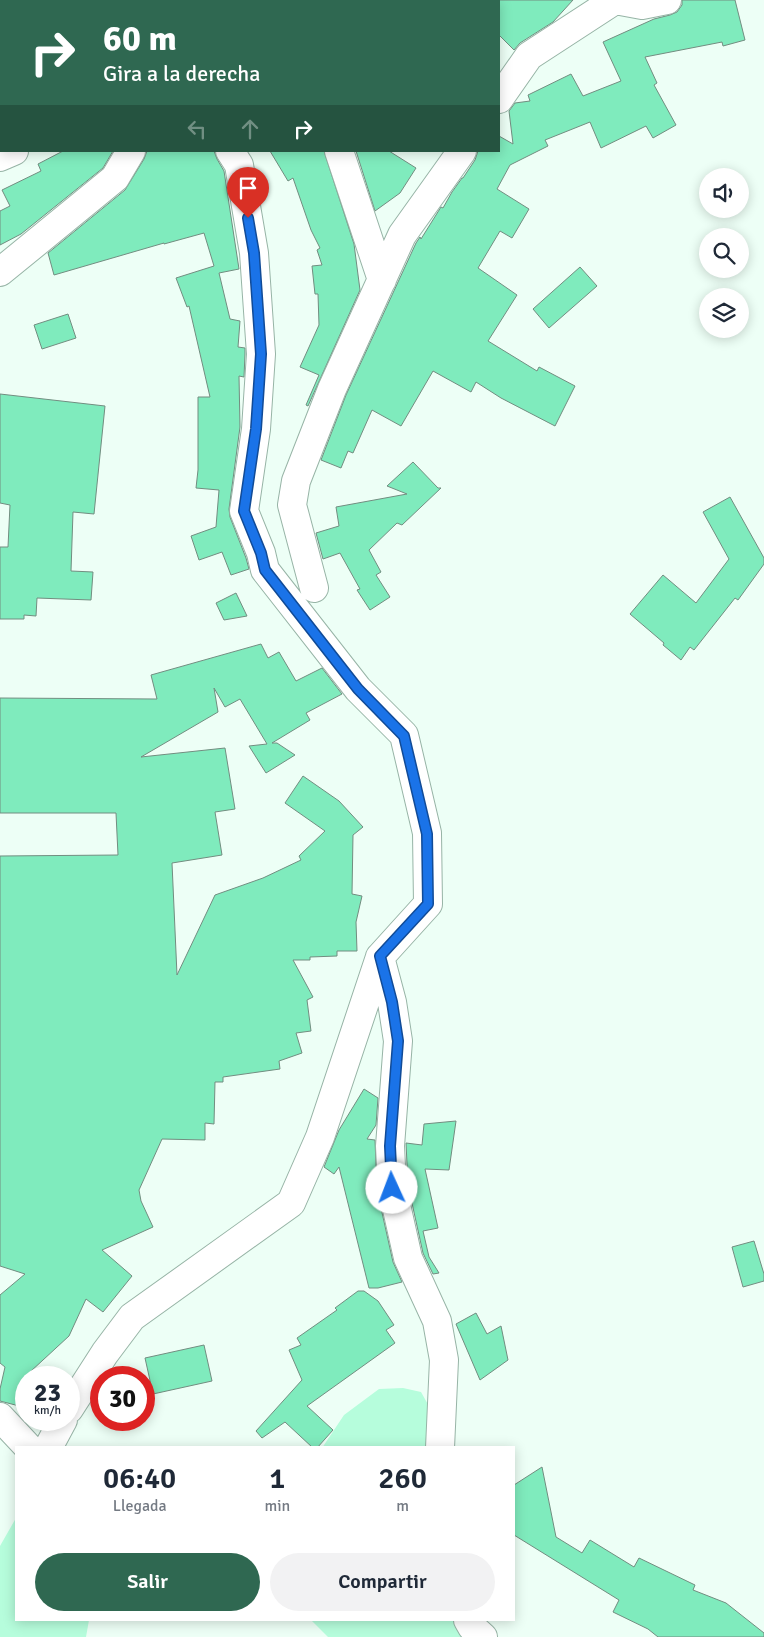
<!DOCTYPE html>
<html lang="es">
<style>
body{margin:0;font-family:Signika,sans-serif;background:#f2f2f3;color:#1f2937;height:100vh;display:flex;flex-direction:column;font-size:19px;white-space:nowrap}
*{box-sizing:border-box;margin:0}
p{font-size:16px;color:#747a83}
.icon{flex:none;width:28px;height:28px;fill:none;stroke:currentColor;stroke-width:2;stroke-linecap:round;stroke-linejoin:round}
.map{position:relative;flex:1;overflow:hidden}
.side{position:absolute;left:15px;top:1446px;width:500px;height:175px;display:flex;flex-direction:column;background:#fff;border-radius:0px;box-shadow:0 2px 12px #0003}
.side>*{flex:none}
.top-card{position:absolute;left:0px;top:0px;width:500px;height:152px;box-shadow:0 2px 12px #0003;background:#2f6851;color:#fff;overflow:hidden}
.fabs{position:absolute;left:699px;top:168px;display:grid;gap:10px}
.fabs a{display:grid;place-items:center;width:50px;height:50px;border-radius:50%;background:#fff;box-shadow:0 2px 12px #0003;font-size:25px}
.speed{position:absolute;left:15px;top:1366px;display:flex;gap:10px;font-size:25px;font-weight:700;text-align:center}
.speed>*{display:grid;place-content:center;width:65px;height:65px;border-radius:50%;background:#fff;box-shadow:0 2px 12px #0003;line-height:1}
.speed small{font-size:12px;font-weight:400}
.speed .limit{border:8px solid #d22;background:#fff;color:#111}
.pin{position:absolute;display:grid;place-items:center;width:42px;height:42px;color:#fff;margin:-51px -21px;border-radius:50% 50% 50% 0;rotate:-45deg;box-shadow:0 0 5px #0007}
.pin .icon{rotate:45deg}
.me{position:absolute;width:55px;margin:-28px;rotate:358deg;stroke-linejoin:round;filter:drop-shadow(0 0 4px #0008)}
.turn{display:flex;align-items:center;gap:18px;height:105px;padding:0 20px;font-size:22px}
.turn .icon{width:65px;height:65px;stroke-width:2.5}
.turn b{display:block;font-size:35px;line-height:42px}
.lanes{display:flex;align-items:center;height:48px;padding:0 20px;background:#0003;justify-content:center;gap:25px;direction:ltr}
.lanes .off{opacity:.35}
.eta{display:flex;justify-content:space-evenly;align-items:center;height:85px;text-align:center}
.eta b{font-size:30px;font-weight:600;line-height:35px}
.button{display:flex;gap:10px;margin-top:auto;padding:10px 20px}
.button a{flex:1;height:58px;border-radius:30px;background:#2f6851;color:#fff;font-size:20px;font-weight:600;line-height:58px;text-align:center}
.button a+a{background:#f2f2f3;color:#1f2937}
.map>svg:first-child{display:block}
.green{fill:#b6fddc}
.building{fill:#7febbd;stroke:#728d80}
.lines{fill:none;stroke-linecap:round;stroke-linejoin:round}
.minor-casing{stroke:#97b4a6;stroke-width:30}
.minor{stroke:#fff;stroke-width:28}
.route-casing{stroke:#114b97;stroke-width:12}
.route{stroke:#1a73e8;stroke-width:9}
</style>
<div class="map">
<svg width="764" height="1637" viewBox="0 0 764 1637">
<rect width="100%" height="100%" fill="#edfff6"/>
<path class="green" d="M403,1388L421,1392L439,1424L444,1448H322L344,1415L379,1389Z
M16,1518V1620H89L86,1637H0V1546Z
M311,1620H480L495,1637H328Z"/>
<path class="building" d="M499,0H573L553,22L520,43L514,50L499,35Z
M682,0H735L745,40L723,46L722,42L645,57L657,83L654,85L676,125L653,138L646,126L601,148L590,122L545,140L548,146L510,165L497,189L529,209L512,238L500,231L478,268L517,295L488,341L537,371L539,367L575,386L555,426L501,398L476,382L471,392L433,371L401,426L372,410L353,453L348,451L341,468L321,460L346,395L416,243L420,237L421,239L441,207L443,208L452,192L462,178H463L475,160L478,151H499V136L513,144L509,111L515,103L530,101L528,95L571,74L583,96L621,81L603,42L654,19L670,15L677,12L682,5Z
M63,151H113L103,168L21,234L0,245V211L10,206L2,190L41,171L38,164Z
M147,151H214L217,159L224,171L239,269L219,273L230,319L240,321L238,347L245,348V354L244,377L239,376L240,427L229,509L230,517L246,558L249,569L231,575L222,552L199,560L191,536L216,527L219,490L196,488L198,470V397H210L189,306L187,307L176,278L214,266L204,233L164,244V243L54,275L48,253L125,190L144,159Z
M270,151H324L354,244L360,290L308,406L306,405L319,375L300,367L319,325L318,294H315L312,266L322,265L317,250L320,248L311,230L293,178L288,181Z
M356,151H389L416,168L400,193L375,211Z
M580,267L597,286L549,328L533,309Z
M68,314L76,338L42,349L34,325Z
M0,394L105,406L94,514L73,512L71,571L93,572L91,600L37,598L36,616L24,615V619H0V547H8L10,505L0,503Z
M413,462L438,488H441L402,525L397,523L369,550L381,572L376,575L390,597L370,610L357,590L360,589L340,553L323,559L316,533L339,526L336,507L407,494L387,486Z
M730,497L764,558V564L738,600L735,598L694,650L690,647L681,660L663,645L664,643L630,614L663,575L696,603L729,559L703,512Z
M236,593L247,616L224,620L216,603Z
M261,644L268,658L279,652L296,681L322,668L342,694L306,713L310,720L272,743H277L295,755L266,773L249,746L267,744L240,699L225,707L214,688L218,712L141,757L225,748L235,809L215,812L222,855L172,863L177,975L215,895L263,878L301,860L299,856L325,831L285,803L303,776L339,801L363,827L353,835L352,894L362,896L356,922L357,951H337V956L310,957V960H293L313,997L307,1000L311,1031L296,1033L302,1053L279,1061L280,1069L223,1077V1082H215L214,1124L205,1123V1140L162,1139L139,1190L141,1201L153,1227L102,1250L132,1276L103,1312L86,1299L69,1336L30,1372L29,1378H26V1389L23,1407L0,1401V1389L5,1367L0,1363V1295L25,1274L0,1266V856L118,855L116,813H0V698L157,699L151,675Z
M364,1089L378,1098L376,1125L367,1139L375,1140L377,1190L393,1262L402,1282L378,1288H369L339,1167L334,1174L324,1167L339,1130Z
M456,1121L449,1170L425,1169L438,1228L423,1231L429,1257L439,1273L433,1274L423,1253L408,1185L406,1143L422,1145L424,1124Z
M754,1241L764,1274V1281L743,1287L732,1247Z
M358,1291H364L378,1301L394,1325L386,1330L395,1343L307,1406L333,1430L317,1448H313L285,1422L262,1438L256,1431L302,1380L289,1350L301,1345L297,1338L337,1310L335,1308Z
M476,1313L487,1334L501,1326L508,1360L480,1380L456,1324Z
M204,1345L212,1381L153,1394L145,1358Z
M542,1467L556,1537L582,1553L590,1540L634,1567L639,1558L695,1585L693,1590L726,1603L764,1633V1637H658L648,1629L613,1612L619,1600L514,1535V1485Z"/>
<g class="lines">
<g class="minor-casing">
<path id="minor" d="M212,0L213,1
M428,0L429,1
M615,0L642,5L667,0
M376,1L378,0
M499,99L529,56L615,0
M230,151L239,165L254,253L261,354L256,429L244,511L261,553L265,570L358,689L404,735L427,833L428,904L380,957L392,1002L398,1041L390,1146L392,1187L408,1258L437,1321L444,1360L440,1448
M339,151L382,280
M0,157L14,151
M0,272L115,178L131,151
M314,588L292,505L296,481L332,389L402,235L462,151
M69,1409L105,1353L132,1317L291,1203L320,1137L380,957
M0,1417L29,1448
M48,1448L63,1420
M468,1620L472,1627L483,1637"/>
</g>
<use href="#minor" class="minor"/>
</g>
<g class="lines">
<g class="route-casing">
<path id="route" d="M248,218L254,253L261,354L256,429L244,511L261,553L265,570L358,689L404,736L427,834L428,904L380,956L392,1002L398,1041L390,1146L392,1188"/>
</g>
<use href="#route" class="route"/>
</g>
</svg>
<div class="fabs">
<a><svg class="icon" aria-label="sound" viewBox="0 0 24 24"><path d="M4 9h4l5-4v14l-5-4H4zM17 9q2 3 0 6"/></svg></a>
<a><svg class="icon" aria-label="search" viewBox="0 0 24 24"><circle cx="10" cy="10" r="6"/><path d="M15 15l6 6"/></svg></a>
<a><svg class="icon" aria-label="layers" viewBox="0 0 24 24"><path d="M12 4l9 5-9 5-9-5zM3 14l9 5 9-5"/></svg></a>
</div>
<div class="speed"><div>23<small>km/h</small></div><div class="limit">30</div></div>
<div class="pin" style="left:248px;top:218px;background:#d93025"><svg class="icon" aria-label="arrive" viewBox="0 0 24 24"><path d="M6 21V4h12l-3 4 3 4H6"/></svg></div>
<svg class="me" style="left:392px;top:1188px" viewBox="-20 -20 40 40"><circle r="19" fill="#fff"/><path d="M0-13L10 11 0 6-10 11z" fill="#1a73e8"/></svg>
<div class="top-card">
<div class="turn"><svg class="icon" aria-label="right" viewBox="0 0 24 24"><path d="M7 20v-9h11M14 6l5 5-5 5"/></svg><div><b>60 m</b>Gira a la derecha</div></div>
<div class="lanes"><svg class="icon off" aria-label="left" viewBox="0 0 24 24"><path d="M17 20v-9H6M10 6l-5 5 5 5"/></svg><svg class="icon off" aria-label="ahead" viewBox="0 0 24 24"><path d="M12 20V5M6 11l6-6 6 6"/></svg><svg class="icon" aria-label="right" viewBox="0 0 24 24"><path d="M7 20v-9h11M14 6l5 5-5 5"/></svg></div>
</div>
<section class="side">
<div class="eta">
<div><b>06:40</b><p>Llegada</p></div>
<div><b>1</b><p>min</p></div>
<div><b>260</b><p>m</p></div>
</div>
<div class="button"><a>Salir</a><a>Compartir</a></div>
</section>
</div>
